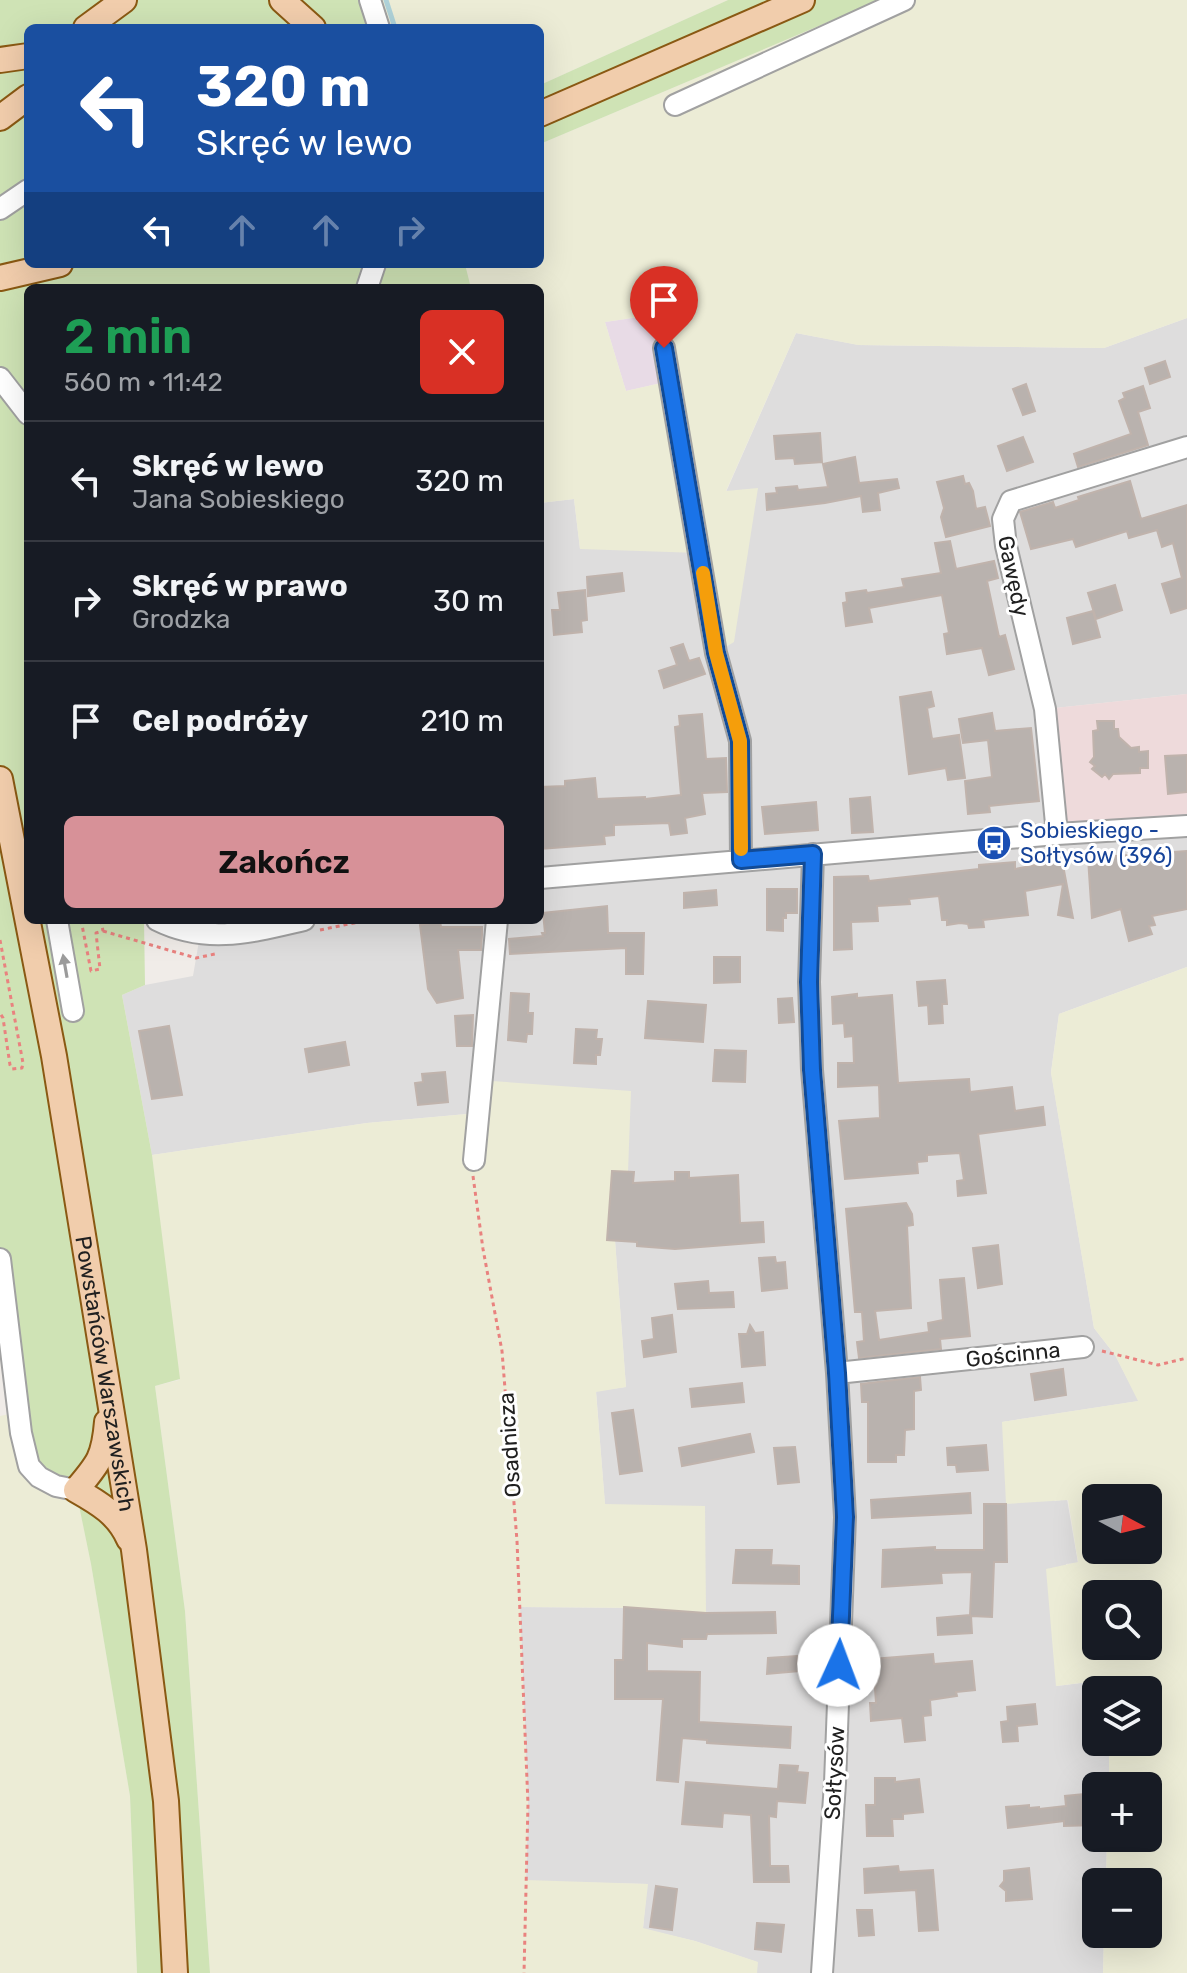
<!DOCTYPE html>
<html lang="pl">
<meta charset="utf-8">
<style>
body{margin:0;font-family:Rubik,sans-serif;background:#20242c;color:#f1f3f6;height:100vh;display:flex;flex-direction:column;font-size:30px;white-space:nowrap}
*{box-sizing:border-box;margin:0}
p{font-size:26px;color:#9ea1a6}
.icon{flex:none;width:44px;height:44px;fill:none;stroke:currentColor;stroke-width:2;stroke-linecap:round;stroke-linejoin:round}
.map{position:relative;flex:1;overflow:hidden}
.panel{position:absolute;left:24px;top:284px;width:520px;height:640px;display:flex;flex-direction:column;background:#171b24;border-radius:12px;box-shadow:0 8px 32px #0002}
.panel>*{flex:none}
.banner{position:absolute;left:24px;top:24px;width:520px;height:244px;border-radius:12px;box-shadow:0 8px 32px #0002;background:#1a4fa0;color:#fff;overflow:hidden}
.needle{width:52px;rotate:97deg}
.buttons{position:absolute;left:1082px;top:1484px;display:grid;gap:16px}
.buttons a{display:grid;place-items:center;width:80px;height:80px;border-radius:12px;background:#171b24;box-shadow:0 8px 32px #0002;font-size:40px}
.pin{position:absolute;display:grid;place-items:center;width:68px;height:68px;color:#fff;margin:-82px -34px;border-radius:50% 50% 50% 0;rotate:-45deg;box-shadow:0 0 8px #0007}
.pin .icon{rotate:45deg}
.me{position:absolute;width:88px;margin:-44px;rotate:2deg;stroke-linejoin:round;filter:drop-shadow(0 0 6px #0008)}
.turn{display:flex;align-items:center;gap:28px;height:168px;padding:0 40px;font-size:36px}
.turn .icon{width:104px;height:104px;stroke-width:2.5}
.turn b{display:block;font-size:56px;line-height:68px}
.lanes{display:flex;align-items:center;height:76px;padding:0 40px;background:#0003;justify-content:center;gap:40px;direction:ltr}
.lanes .off{opacity:.35}
.round{display:grid;place-items:center;flex:none;width:84px;height:84px;border-radius:12px;background:#20242c}
.headline{display:flex;align-items:center;justify-content:space-between;height:136px;padding:0 40px}
h1{font-size:48px;font-weight:600;line-height:60px;color:#1e9e55}
.primary-button{display:flex;gap:16px;margin-top:auto;padding:16px 40px}
.primary-button a{flex:1;height:92px;border-radius:12px;background:#d79198;color:#111;font-size:32px;font-weight:600;line-height:92px;text-align:center}
ul{padding:0;list-style:none}
li{display:flex;align-items:center;gap:24px;height:120px;padding:0 40px;border-top:2px solid #363941}
li div{flex:1}
li b{display:block;font-size:30px}
li em{font-style:normal}
.map>svg:first-child{display:block}
.residential{fill:#dedddd}
.commercial{fill:#eedadb}
.industrial{fill:#e8dbe6}
.farmland{fill:#ececd6;fill-rule:evenodd}
.grass{fill:#cfe3b5}
.lines{fill:none;stroke-linecap:round;stroke-linejoin:round}
.stream{stroke:#aed1d8;stroke-width:5}
.building{fill:#b9b2ae;stroke:#c0b3ac;stroke-width:2}
.minor-casing{stroke:#a1a1a1;stroke-width:24}
.major-casing{stroke:#8a5913;stroke-width:28}
.path{stroke:#e9827f;stroke-width:3;stroke-dasharray:4 4;stroke-linecap:butt}
.minor{stroke:#fff;stroke-width:20}
.major{stroke:#f1cdac;stroke-width:24}
.oneway{fill:#9b9b9b}
.route-casing{stroke:#114b97;stroke-width:20}
.route{stroke:#1a73e8;stroke-width:14}
.slow{stroke:#f59e0b;stroke-width:14}
.labels{text-anchor:middle;stroke-width:6;stroke-linejoin:round;paint-order:stroke}
.street-label{font-size:22px;fill:#202020;stroke:#fff}
.transit-label{font-size:22px;fill:#164399;stroke:#fff;text-anchor:start}
</style>
<div class="map">
<svg width="1187" height="1973" viewBox="0 0 1187 1973">
<rect width="100%" height="100%" fill="#f0ece8"/>
<path class="residential" d="M1187,318V694L1046,709L1187,826V967L1059,1014L1051,1072L1094,1328L1115,1355L1139,1401L1002,1422L1055,1501L1067,1499L1078,1563L1066,1564L1057,1686L1105,1680L1106,1690H1096V1742H1109L1110,1764L1109,1786H1096V1838H1107L1106,1882H1096V1934H1104L1103,1973H757V1962L695,1941L643,1929L647,1884L526,1881L528,1804L520,1607L648,1608L685,1612L605,1505L596,1391L626,1387L615,1241L607,1240L612,1171L492,1081L486,1050L478,1113L367,1123L152,1155L122,995L145,985L193,976L200,935L157,920H540V503L574,499L580,549L758,489L726,492L796,333L859,345L1104,348Z"/>
<path class="commercial" d="M1187,694V826L1057,834L1045,709Z"/>
<path class="industrial" d="M660,314L670,381L626,391L605,322Z"/>
<path class="farmland" d="M375,0H728L540,85V28H383Z
M880,0H1187V318L1104,348L858,345L796,333L726,491L758,488L734,642L716,653L699,553L580,549L574,499L540,503V288H471L465,264H540V144ZM659,314L670,381L626,391L605,322Z
M1187,967V1973H1103L1104,1934H1148V1882H1106L1107,1838H1148V1786H1109V1742H1148V1690H1106L1105,1680L1056,1686L1046,1569L1078,1562L1068,1500L1006,1504L1002,1422L1138,1401L1115,1355L1094,1328L1051,1073L1059,1014ZM1096,1498H1148V1550H1096ZM1096,1594H1148V1646H1096Z
M485,1046L492,1081L631,1091L628,1172H612L607,1239L615,1240L626,1387L596,1392L605,1504L705,1506L706,1613L648,1608L520,1607L528,1804L526,1880L648,1884L643,1928L695,1941L758,1962L757,1973H210L185,1611L155,1386L179,1380L152,1155L367,1123L478,1113Z
M19,1412L76,1490L91,1564L130,1796L137,1973H0V1416Z"/>
<path class="grass" d="M0,0H375L383,28H28V264H465L471,288H28V920H144L145,985L122,995L152,1155L180,1379L155,1386L185,1611L210,1973H137L130,1796L91,1564L76,1491L39,1477L0,1259Z
M728,0H880L540,144V85Z"/>
<g class="lines">
<path class="stream" d="M386,0L395,28"/>
</g>
<path class="building" d="M1165,361L1170,377L1150,384L1145,368Z
M1026,384L1035,411L1023,415L1013,389Z
M1143,386L1150,408L1138,412L1148,445L1078,467L1074,454L1131,434L1119,401L1125,398L1123,393Z
M820,433L822,462L795,464L794,458L776,459L774,436Z
M1023,437L1033,462L1007,471L998,446Z
M855,457L859,483L897,479L899,488L878,493L880,510L863,512L861,496L825,503L767,510L766,494L777,493L776,488L797,486L798,490L828,487L823,464Z
M963,476L965,484L969,483L973,491L976,509L985,507L990,526L946,537L941,517L944,508L937,482Z
M1130,481L1141,519L1187,505V608L1171,613L1162,584L1182,578L1173,543L1162,547L1157,530L1129,538L1127,531L1076,547L1073,539L1031,549L1020,512L1053,502L1055,508L1079,500L1078,497Z
M950,541L956,569L994,561L998,578L987,581L999,637L1005,635L1014,669L989,675L982,648L947,654L944,634L949,633L942,595L869,608L872,622L846,626L843,603L847,602L846,593L866,590L867,593L904,587L902,579L941,573L935,543Z
M622,573L624,591L588,596L587,577Z
M1115,585L1122,610L1096,619L1088,593Z
M585,590L587,620L581,621L582,632L554,635L552,610H560L558,593Z
M1093,611L1100,637L1073,644L1067,618Z
M683,644L689,661L699,658L705,674L664,688L659,671L677,665L671,648Z
M931,692L934,706L927,708L932,739L959,735L965,778L948,780L946,768L909,774L900,697Z
M992,713L995,731L1031,728L1039,801L989,806L990,812L968,814L965,781L992,777L988,740L963,743L959,719Z
M702,714L706,759L726,758L727,792L702,793L705,814L685,818L687,833L671,835L669,823L614,825V835L604,836L605,844L540,849V787L565,786V781L595,778L597,799L645,797V799L681,795L675,727L680,726L679,716Z
M1097,721H1114V729H1118L1119,737L1131,748L1139,747V752L1148,751V768H1140V773L1113,774L1109,779L1105,774L1102,777L1092,769L1095,766L1090,762L1094,757L1093,731L1098,730Z
M1187,755V792L1168,794L1165,756Z
M870,797L873,832L852,833L850,799Z
M816,802L818,830L765,834L762,807Z
M1187,851V909L1152,916L1155,925L1149,926L1152,934L1129,941L1121,909L1092,918L1088,858Z
M1062,860L1073,918L1058,915L1063,884L1025,891L1028,915L983,920L984,927L969,928L968,924L960,923L947,925V920H942L939,896L909,899L910,904L877,906L878,921L851,922L852,949L834,950V877L868,876L869,881L979,869V865L1015,862V869Z
M767,889H797V913H786V918H783V931L767,930Z
M716,890L717,905L684,908V893Z
M607,906L608,933H644L643,974H626V948L510,954L509,939L543,936L542,933H545L543,913Z
M440,921L441,927H482V935L481,950H458L463,998L437,1003L428,989L420,925Z
M714,957H740V982L714,983Z
M945,980L947,1004H942L943,1023L929,1024L928,1005L919,1006L917,982Z
M511,993L529,994L528,1013H533L532,1034H527L526,1042L508,1040Z
M857,994V998L892,995L898,1083L969,1079L970,1092L1012,1087L1015,1111L1043,1107L1045,1125L978,1134L986,1193L958,1196L957,1181L964,1180L960,1153L927,1155V1161L917,1162L918,1173L845,1179L839,1121L880,1118L879,1085L838,1087V1063H854L853,1036L845,1037L844,1023L833,1024L832,997Z
M792,998L794,1022L779,1023L778,999Z
M648,1001L706,1005L703,1042L645,1038Z
M473,1015L472,1046H457L455,1016Z
M169,1026L182,1095L152,1099L139,1031Z
M576,1029L597,1030L596,1039H602L600,1055H596V1064L574,1063Z
M345,1042L349,1065L309,1072L305,1049Z
M715,1050L746,1051L745,1082L713,1081Z
M445,1072L448,1102L418,1105L415,1083L423,1082L422,1074Z
M612,1171L634,1172L633,1183L675,1181V1172H689V1178L738,1175L740,1223L763,1222L764,1242L675,1249L637,1246V1242L607,1240Z
M906,1203L912,1214L913,1225L907,1226L911,1308L875,1311L879,1340L929,1332L928,1323L943,1320L940,1280L964,1278L970,1336L940,1339L941,1349L859,1358L857,1342L864,1341L862,1312H855L846,1209Z
M998,1245L1002,1284L978,1288L973,1248Z
M775,1257L776,1263L785,1262L787,1288L762,1291L759,1258Z
M708,1281L709,1293L733,1292L734,1307L678,1309L675,1284Z
M672,1315L676,1352L644,1357L642,1341L654,1339L652,1318Z
M750,1325L755,1333L763,1332L765,1365L742,1367L739,1334H747Z
M1063,1369L1066,1395L1035,1400L1031,1374Z
M920,1377L921,1390L914,1391V1429L905,1430L904,1455H896V1462H868V1402H862L861,1384Z
M742,1383L744,1402L692,1407L690,1389Z
M633,1410L642,1471L620,1474L612,1413Z
M750,1434L754,1452L682,1466L679,1448Z
M986,1445L988,1470L957,1472L956,1465H948L947,1448Z
M795,1447L799,1482L778,1484L774,1448Z
M970,1493L971,1513L872,1518L871,1500Z
M984,1504H1006L1007,1562H994L992,1617L971,1616L972,1633L938,1635L937,1618L970,1615L972,1572L941,1573L942,1583L882,1587L883,1550L935,1547V1550H984Z
M736,1550H772L771,1565L799,1566V1584L733,1583Z
M624,1607L706,1613L775,1612L776,1633L707,1634L706,1639H682V1647L647,1643V1671L700,1672L699,1722L791,1727L790,1748L707,1743V1740L682,1738L678,1782L657,1780L663,1699H615V1660H623Z
M933,1654L934,1664L972,1661L975,1690L956,1692L957,1696L930,1700L931,1715L923,1716L925,1740L905,1742L902,1718L871,1721L870,1703H876L873,1659Z
M797,1656L799,1671L767,1674L768,1658Z
M1035,1704L1037,1724L1017,1726L1018,1741L1003,1742L1001,1722L1008,1721L1007,1707Z
M780,1765L798,1766L797,1772L808,1773L805,1803L777,1801L776,1817L769,1816L770,1866H788L789,1882H754L751,1815L723,1813L722,1827L682,1824L686,1782L778,1789Z
M875,1778H895V1782L919,1779L923,1812L903,1814V1819H892L893,1836H867L866,1805H875Z
M1084,1794L1086,1806L1095,1805L1096,1825L1064,1826V1821L1008,1828L1006,1807L1029,1805V1808L1039,1807V1809L1066,1806L1065,1796Z
M898,1866L899,1872L933,1870L938,1930L919,1931L916,1890L865,1893L864,1869Z
M1029,1868L1032,1899L1006,1901V1891L1000,1886L1004,1881V1871Z
M656,1886L677,1889L672,1930L650,1927Z
M857,1910H872L874,1935L859,1936Z
M757,1923L784,1925L781,1952L755,1949Z"/>
<g class="lines">
<g class="minor-casing">
<path id="minor" d="M370,0L379,28
M675,105L904,0
M0,209L28,190
M367,288L375,264
M664,348L716,653L740,741L741,860
M0,378L28,414
M1057,834L1045,709L1006,546L1003,519L1011,501L1187,447
M813,854L809,982L812,1070L837,1373L845,1517L835,1783L822,1973
M540,878L1057,834L1187,826
M57,920L73,1011
M157,920C207,945 252,932 304,920
M474,1160L497,920
M0,1259L21,1433L29,1466L39,1477L56,1486L76,1490
M837,1373L1083,1347"/>
</g>
<g class="major-casing">
<g id="major">
<path d="M282,0L313,28"/>
<path d="M86,28L124,0"/>
<path d="M0,60L28,56"/>
<path d="M540,114L802,0"/>
<path d="M0,118L28,97"/>
<path d="M0,278L60,264"/>
<path id="s1" d="M0,779L54,1056L134,1550L166,1801L175,1973"/>
<path d="M107,1422C104,1458 98,1464 76,1490C99,1503 118,1514 129,1539"/>
</g>
</g>
<path class="path" d="M81,920L91,971L100,969L96,933L103,931
M101,920L103,931
M320,930L368,920
M103,931L196,958L215,954
M0,940L23,1063L22,1068L12,1069L10,1065L3,1018L0,1013
M473,1176L483,1249L502,1351L517,1541L528,1804L524,1973
M1102,1351L1158,1365L1187,1358"/>
<use href="#minor" class="minor"/>
<use href="#major" class="major"/>
</g>
<defs><path id="oneway-solid" d="M-6-.8H1V-3.2L6.5 0L1 3.2V.8H-6Z" transform="scale(2)"/></defs>
<use class="oneway" href="#oneway-solid" transform="translate(65 966) rotate(-100)"/>
<g class="lines">
<g class="route-casing">
<path id="route" d="M664,348L716,653L740,741L741,860L813,854L809,982L812,1070L837,1373L845,1517L839,1665"/>
</g>
<use href="#route" class="route"/>
<path class="slow" d="M703,573L716,653L740,741L741,849"/>
</g>
<defs>
<g id="bus-disc" transform="scale(1.8)"><circle r="9.5" fill="#1a4fb4" stroke="#fff"/><path d="M-5-6H5V4H4V6H2V4H-2V6H-4V4H-5ZM-3.5-4V0h7V-4ZM-3.5 1.2v1.5H-2V1.2ZM2 1.2v1.5H3.5V1.2Z" fill="#fff"/></g>
</defs>
<g fill-rule="evenodd">
<use href="#bus-disc" x="994" y="843"/>
</g>
<g class="labels">
<g class="street-label">
<text transform="translate(1014 576) rotate(78)" y="8">Gawędy</text>
<text transform="translate(1013 1354) rotate(-6)" y="8">Gościnna</text>
<text dy="8" stroke="none"><textPath href="#s1" startOffset="604">Powstańców Warszawskich</textPath></text>
<text transform="translate(509 1445) rotate(-94)" y="8">Osadnicza</text>
<text transform="translate(834 1773) rotate(-87)" y="8">Sołtysów</text>
</g>
<g class="transit-label">
<text x="1020" y="838">Sobieskiego -<tspan x="1020" dy="25">Sołtysów (396)</tspan></text>
</g>
</g>
</svg>
<div class="buttons">
<a><svg class="needle" viewBox="-14 -14 28 28"><path d="M0-13l5 13h-10z" fill="#e53935"/><path d="M0 13l5-13h-10z" fill="#9ea1a6"/></svg></a>
<a><svg class="icon" aria-label="search" viewBox="0 0 24 24"><circle cx="10" cy="10" r="6"/><path d="M15 15l6 6"/></svg></a>
<a><svg class="icon" aria-label="layers" viewBox="0 0 24 24"><path d="M12 4l9 5-9 5-9-5zM3 14l9 5 9-5"/></svg></a>
<a>+</a>
<a>−</a>
</div>
<div class="pin" style="left:664px;top:348px;background:#d93025"><svg class="icon" aria-label="arrive" viewBox="0 0 24 24"><path d="M6 21V4h12l-3 4 3 4H6"/></svg></div>
<svg class="me" style="left:839px;top:1665px" viewBox="-20 -20 40 40"><circle r="19" fill="#fff"/><path d="M0-13L10 11 0 6-10 11z" fill="#1a73e8"/></svg>
<div class="banner">
<div class="turn"><svg class="icon" aria-label="left" viewBox="0 0 24 24"><path d="M17 20v-9H6M10 6l-5 5 5 5"/></svg><div><b>320 m</b>Skręć w lewo</div></div>
<div class="lanes"><svg class="icon" aria-label="left" viewBox="0 0 24 24"><path d="M17 20v-9H6M10 6l-5 5 5 5"/></svg><svg class="icon off" aria-label="ahead" viewBox="0 0 24 24"><path d="M12 20V5M6 11l6-6 6 6"/></svg><svg class="icon off" aria-label="ahead" viewBox="0 0 24 24"><path d="M12 20V5M6 11l6-6 6 6"/></svg><svg class="icon off" aria-label="right" viewBox="0 0 24 24"><path d="M7 20v-9h11M14 6l5 5-5 5"/></svg></div>
</div>
<section class="panel">
<div class="headline"><div><h1>2 min</h1><p>560 m · 11:42</p></div><a class="round" style="background:#d93025;color:#fff"><svg class="icon" aria-label="close" viewBox="0 0 24 24"><path d="M6 6l12 12M18 6L6 18"/></svg></a></div>
<ul>
<li><svg class="icon" aria-label="left" viewBox="0 0 24 24"><path d="M17 20v-9H6M10 6l-5 5 5 5"/></svg><div><b>Skręć w lewo</b><p>Jana Sobieskiego</p></div><em>320 m</em></li>
<li><svg class="icon" aria-label="right" viewBox="0 0 24 24"><path d="M7 20v-9h11M14 6l5 5-5 5"/></svg><div><b>Skręć w prawo</b><p>Grodzka</p></div><em>30 m</em></li>
<li><svg class="icon" aria-label="arrive" viewBox="0 0 24 24"><path d="M6 21V4h12l-3 4 3 4H6"/></svg><div><b>Cel podróży</b></div><em>210 m</em></li>
</ul>
<div class="primary-button"><a>Zakończ</a></div>
</section>
</div>
